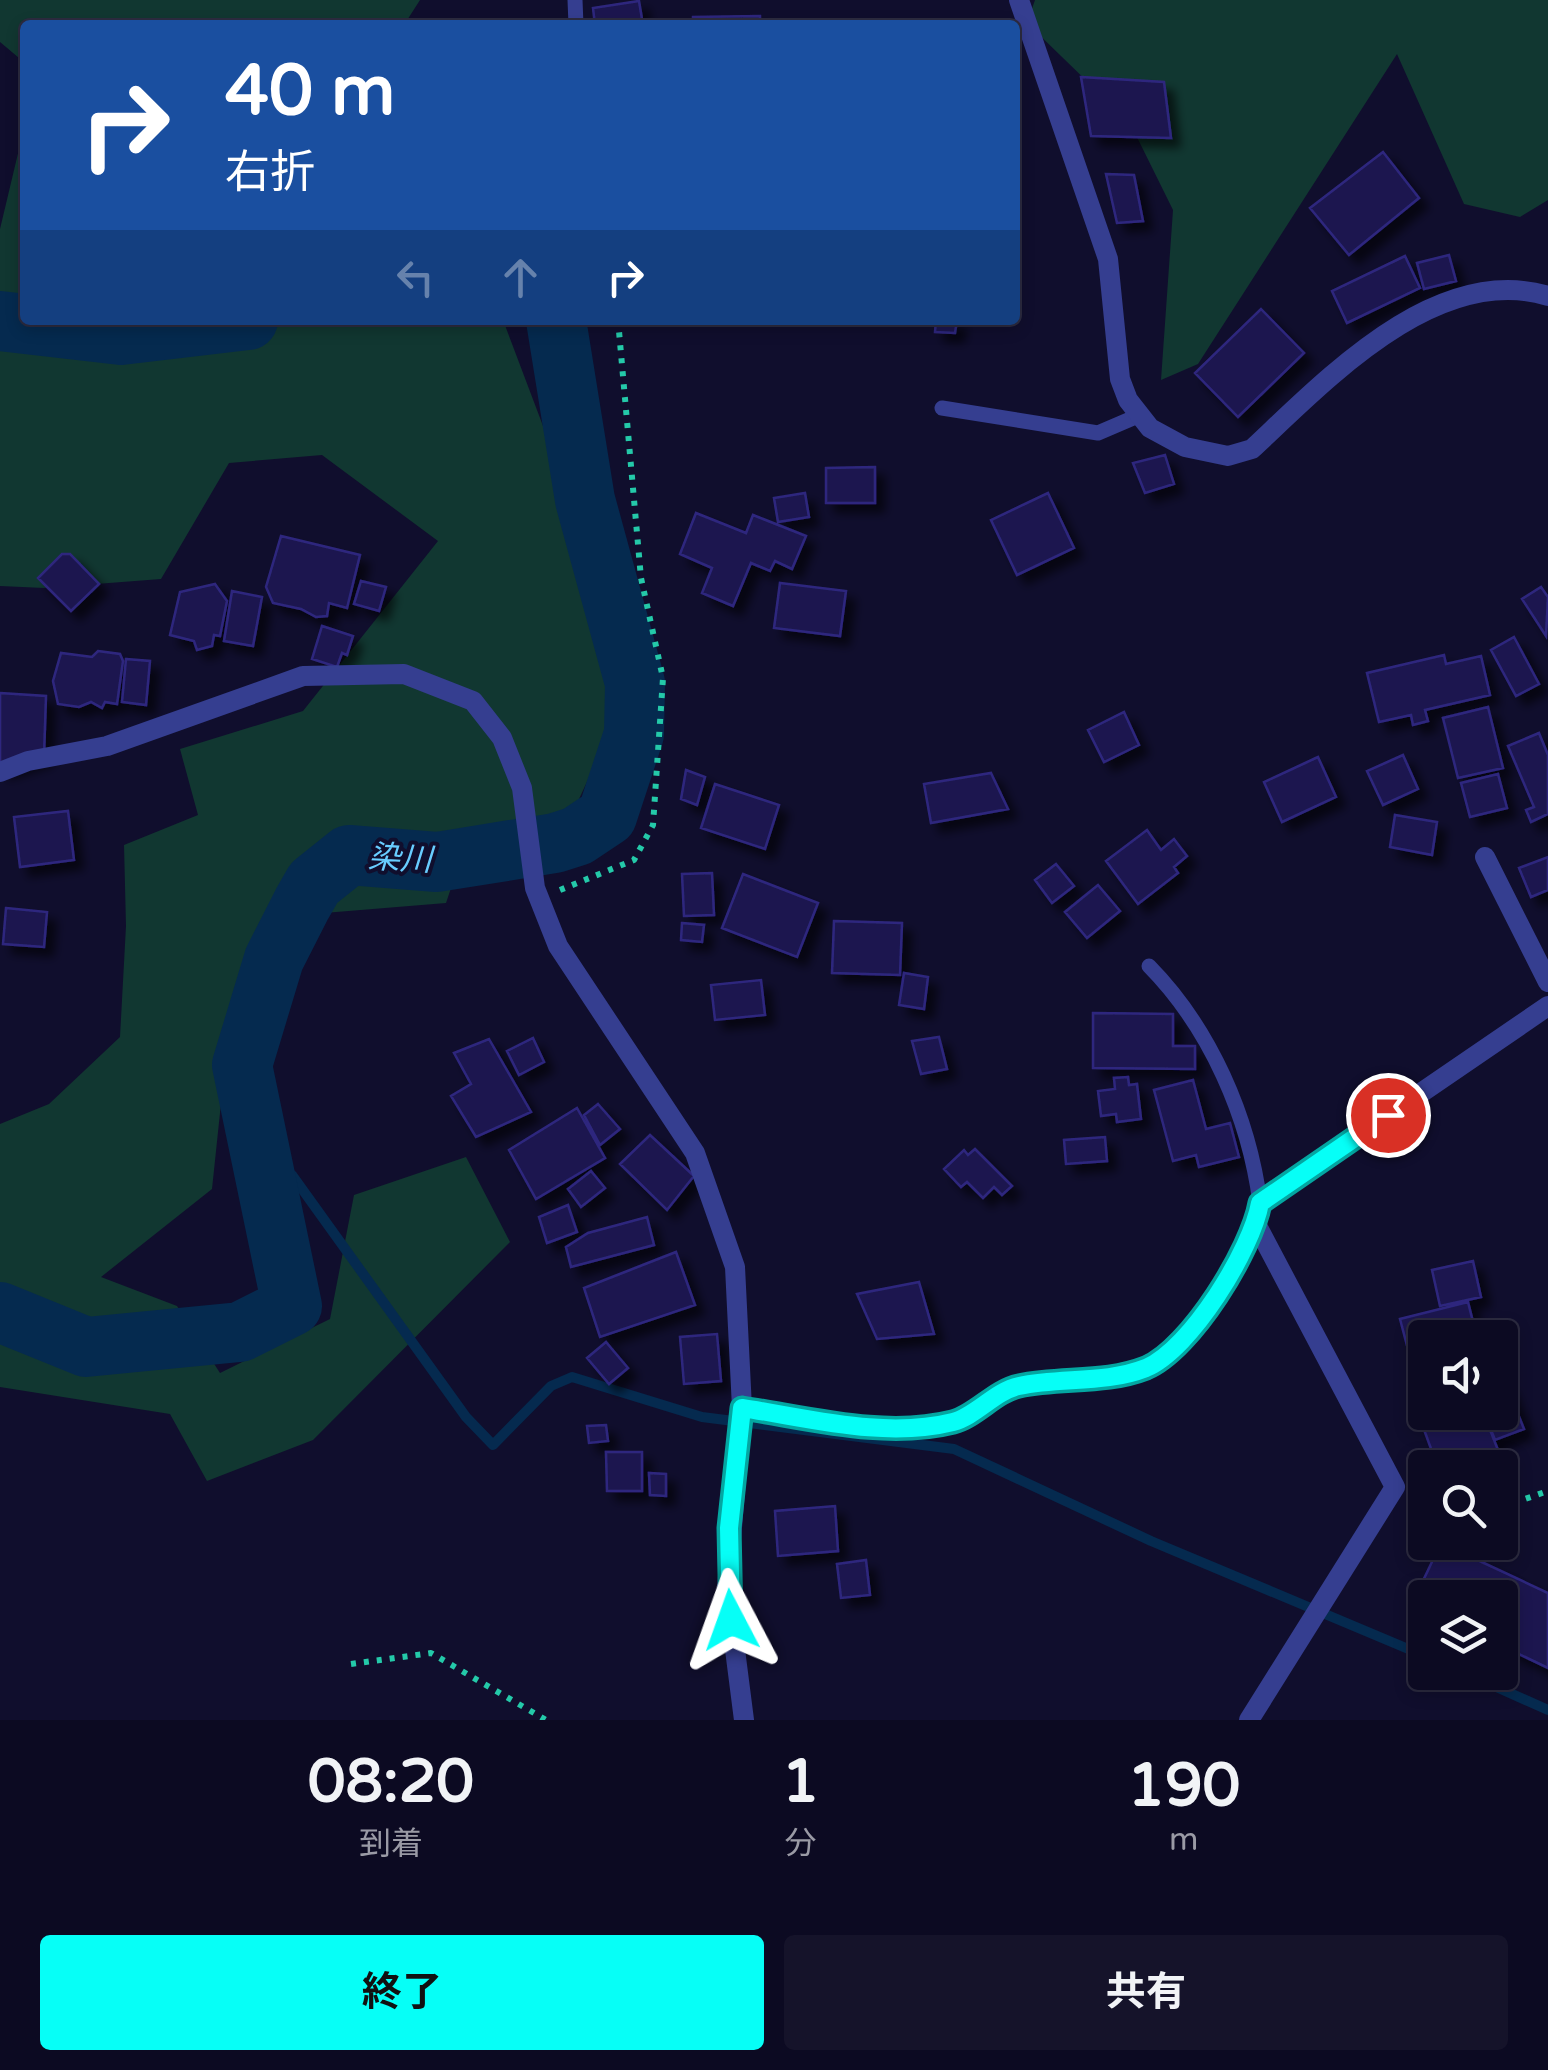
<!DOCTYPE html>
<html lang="ja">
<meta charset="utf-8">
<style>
body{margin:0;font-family:"Varela Round","Noto Sans JP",sans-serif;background:#15132a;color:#f1f3f6;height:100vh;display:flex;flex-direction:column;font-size:38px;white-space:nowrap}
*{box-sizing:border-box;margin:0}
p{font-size:32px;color:#9a9aa5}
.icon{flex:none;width:55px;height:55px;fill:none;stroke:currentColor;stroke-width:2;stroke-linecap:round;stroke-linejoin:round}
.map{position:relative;height:1720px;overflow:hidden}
.drawer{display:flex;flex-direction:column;background:#0c0a22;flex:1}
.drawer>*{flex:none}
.top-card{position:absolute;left:20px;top:20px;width:1000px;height:305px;border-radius:10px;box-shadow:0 5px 15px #0003,0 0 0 2px #2c2b40;background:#1a4fa0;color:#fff;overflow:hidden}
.controls{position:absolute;left:1408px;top:1320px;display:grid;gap:20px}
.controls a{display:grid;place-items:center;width:110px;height:110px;border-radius:10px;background:#0c0a22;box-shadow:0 5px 15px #0003,0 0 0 2px #2c2b40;font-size:50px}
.pin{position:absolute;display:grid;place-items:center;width:85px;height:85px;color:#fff;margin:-42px;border:5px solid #fff;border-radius:50%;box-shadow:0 2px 10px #0007}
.me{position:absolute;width:110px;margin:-55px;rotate:356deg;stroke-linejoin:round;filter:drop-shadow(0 0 8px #0008)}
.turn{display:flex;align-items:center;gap:35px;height:210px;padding:0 40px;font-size:45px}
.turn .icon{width:130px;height:130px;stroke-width:2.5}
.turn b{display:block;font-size:70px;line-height:85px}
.lanes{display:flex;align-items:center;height:95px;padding:0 40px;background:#0003;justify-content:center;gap:50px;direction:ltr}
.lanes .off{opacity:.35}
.eta{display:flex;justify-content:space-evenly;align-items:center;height:170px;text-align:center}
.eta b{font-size:60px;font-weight:700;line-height:70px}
.button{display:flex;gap:20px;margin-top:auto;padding:20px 40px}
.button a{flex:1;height:115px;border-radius:10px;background:#06fff7;color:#111;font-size:40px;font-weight:700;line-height:115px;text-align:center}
.button a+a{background:#15132a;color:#f1f3f6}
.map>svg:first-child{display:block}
.green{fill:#113731}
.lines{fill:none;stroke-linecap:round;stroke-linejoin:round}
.stream{stroke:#052a4f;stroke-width:10}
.river{stroke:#052a4f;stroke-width:60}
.building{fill:#1c184f;stroke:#2e287e;stroke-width:2.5;filter:url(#shadow)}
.path{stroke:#24c9a9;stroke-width:6;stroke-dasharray:5 8;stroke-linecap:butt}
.lane{stroke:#353e90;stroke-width:15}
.street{stroke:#353e90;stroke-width:20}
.route-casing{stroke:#04a6a1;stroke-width:25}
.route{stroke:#06fff7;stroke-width:18}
.labels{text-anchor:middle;stroke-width:8;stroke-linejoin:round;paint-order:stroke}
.water-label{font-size:32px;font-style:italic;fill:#68cdff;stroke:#100e2d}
</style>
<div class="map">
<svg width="1548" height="1720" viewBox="0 0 1548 1720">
<defs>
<filter id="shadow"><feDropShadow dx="9" dy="9" stdDeviation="5" flood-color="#0009"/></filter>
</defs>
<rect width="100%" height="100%" fill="#100e2d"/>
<path class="green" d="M0,0H420L404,25H25V63L0,42Z
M1035,0H1548V200L1520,217L1464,204L1397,54L1198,364L1161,380L1173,210L1130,123L1027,23Z
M25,124V320H503L557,463L612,701L599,756L573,812L461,858L446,903L324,913L230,1018L212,1189L101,1277L177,1306L220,1373L330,1319L354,1195L466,1157L510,1242L313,1440L207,1481L170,1414L0,1387V1124L49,1104L120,1037L126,926L124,845L198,815L180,749L303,711L438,541L322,455L229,463L161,579L44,588L0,586V229Z"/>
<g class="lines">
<path class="stream" d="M268,1183L292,1175L466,1417L493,1445L551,1386L572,1377L702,1417L954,1449L1151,1541L1425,1656
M1463,1672L1548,1710"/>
<path class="river" d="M0,321L121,335L248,320
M0,1312L86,1347L240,1332L292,1306L242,1065L274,959L302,904L314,883L349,855L437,862L555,843L577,836L607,816L634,734L635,683L585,500L556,320"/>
</g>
<path class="building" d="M639,1L643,25H595L593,8Z
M760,16V25H693V17Z
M1081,77L1164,82L1171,138L1091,136Z
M1383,152L1419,198L1349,255L1310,208Z
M1106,174L1134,175L1143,221L1117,223Z
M1449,255L1456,281L1424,289L1417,263Z
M1405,256L1420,288L1347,323L1332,291Z
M1261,309L1304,353L1238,417L1195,373Z
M936,320H957L955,333L935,332Z
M1165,455L1174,484L1145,493L1133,463Z
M875,467V503H826V468Z
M805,493L809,517L778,522L774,498Z
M1048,493L1074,548L1017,575L991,520Z
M696,513L746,533L753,515L806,536L792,569L775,561L770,571L751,563L733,606L702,593L712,568L680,554Z
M281,536L360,555L347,608L329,603L327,616L316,617L301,609L273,603L266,587Z
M62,554H70L99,584L71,611L38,578Z
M361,581L386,587L379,611L354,604Z
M780,583L846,591L840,636L774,628Z
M215,584L227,601L220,636L214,635L212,646L197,650L194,641L170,635L180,592Z
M1541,587L1548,597L1546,636L1522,599Z
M232,591L262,597L253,646L224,641Z
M322,626L353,636L347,655L342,653L337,667L312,659Z
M1514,637L1539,684L1516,696L1491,650Z
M98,651L120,654L123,661L117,704L105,702L102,708L91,702L79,707L58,704L53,681L61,653L92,657Z
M1444,655L1446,664L1481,656L1490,695L1425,710L1428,721L1413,725L1411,715L1379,722L1367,673Z
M126,659L150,661L146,705L122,702Z
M0,693L46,696L44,756L0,770Z
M1488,707L1503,768L1458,778L1443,718Z
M1124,712L1139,745L1104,762L1088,730Z
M1539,733L1548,755V814L1531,822L1526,810L1534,807L1508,746Z
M1403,755L1418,789L1383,805L1367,771Z
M1318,757L1336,797L1282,822L1264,782Z
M686,770L705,777L697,805L681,799Z
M991,773L1008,809L931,823L924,784Z
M1498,774L1507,808L1470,817L1461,783Z
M715,784L779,805L765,849L701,828Z
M68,811L74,860L20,867L14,817Z
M1395,815L1437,822L1432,855L1390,847Z
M1147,830L1161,850L1174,839L1187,856L1174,867L1178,873L1138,904L1106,861Z
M1548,857V890L1531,897L1519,868Z
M1056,864L1074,886L1052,903L1035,880Z
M712,873L714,915L684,916L682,874Z
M743,874L818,903L797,957L722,928Z
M1098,885L1120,911L1087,938L1065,912Z
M6,908L47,912L44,947L3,944Z
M834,921L902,923L900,975L832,973Z
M682,923L704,925L702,942L681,940Z
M904,973L928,977L924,1009L899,1005Z
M761,980L765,1015L715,1020L711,985Z
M1093,1013L1173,1014V1046H1195V1069L1093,1068Z
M939,1037L947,1069L921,1074L912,1041Z
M533,1038L544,1062L519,1075L507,1051Z
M489,1039L531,1112L476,1137L451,1096L471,1084L454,1053Z
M1128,1077L1129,1085L1137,1084L1141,1119L1117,1122L1116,1114L1101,1116L1098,1091L1115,1089L1114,1078Z
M1193,1080L1206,1129L1230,1123L1239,1157L1199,1167L1196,1155L1173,1161L1154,1090Z
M598,1104L620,1129L600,1145L584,1115Z
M577,1108L605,1158L536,1199L509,1150Z
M650,1135L694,1176L667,1210L620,1164Z
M1105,1137L1107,1161L1066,1164L1064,1140Z
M975,1149L1012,1186L1002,1195L994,1187L983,1198L967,1182L961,1187L944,1169L964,1150L968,1155Z
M591,1171L605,1188L581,1207L568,1189Z
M568,1205L577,1232L547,1243L539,1217Z
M647,1217L654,1245L571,1267L566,1247L588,1233Z
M676,1252L695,1305L600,1337L584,1288Z
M1473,1261L1481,1297L1440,1306L1432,1270Z
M919,1282L934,1334L877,1339L857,1294Z
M1468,1302L1477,1338H1425V1374L1415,1376L1400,1319Z
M717,1334L721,1381L684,1384L680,1337Z
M606,1342L628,1368L609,1384L587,1358Z
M1506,1384L1524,1429L1495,1440L1484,1412H1500V1387Z
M1425,1399V1412H1483L1498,1450L1452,1468H1438L1414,1402Z
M606,1425L608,1441L589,1443L587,1426Z
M606,1452H642V1491H607Z
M649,1473L666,1474V1496L650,1495Z
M835,1506L838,1551L778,1556L775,1511Z
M1441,1543L1548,1593V1668L1500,1645V1598H1425V1610L1412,1604Z
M866,1560L870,1595L841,1598L837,1564Z"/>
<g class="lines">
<path class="path" d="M560,890L634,860L653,825L663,678L641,578L618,320
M1500,1497L1525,1499L1548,1491
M351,1664L431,1653L546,1720"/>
<path class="lane" d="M575,0L576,25
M942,408L1098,433L1140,415
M1149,966C1210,1028 1249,1117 1260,1203
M742,1408L870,1427L954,1421L1016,1386L1094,1381L1150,1367L1194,1328L1256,1224"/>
<path class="street" d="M1019,0L1108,259L1120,379L1128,400L1150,428L1185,447L1228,456L1252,449C1325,381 1436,262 1548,296
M0,772L28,761L107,746L303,676L404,674L473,701L502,738L522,788L535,888L558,946L695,1153L735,1267L742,1408L727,1587L744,1720
M1485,857L1548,982
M1249,1720L1395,1487L1256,1224L1260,1203L1548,1006"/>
</g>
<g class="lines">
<g class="route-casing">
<path id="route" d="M731,1620L729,1528L742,1408C809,1418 885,1439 953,1422C976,1416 995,1391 1019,1386C1062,1377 1105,1384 1146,1368C1191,1349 1252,1249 1260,1203L1388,1115"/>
</g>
<use href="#route" class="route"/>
</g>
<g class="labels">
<g class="water-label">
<text transform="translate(400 858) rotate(3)" y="11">染川</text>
</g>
</g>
</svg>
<div class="controls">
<a><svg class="icon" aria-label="sound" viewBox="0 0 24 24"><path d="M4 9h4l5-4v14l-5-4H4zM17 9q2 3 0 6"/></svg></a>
<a><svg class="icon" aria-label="search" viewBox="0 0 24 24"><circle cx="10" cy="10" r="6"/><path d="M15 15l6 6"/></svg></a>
<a><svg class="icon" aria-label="layers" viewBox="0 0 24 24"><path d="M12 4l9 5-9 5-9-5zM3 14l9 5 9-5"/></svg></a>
</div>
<div class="pin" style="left:1388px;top:1115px;background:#d93025"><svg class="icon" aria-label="arrive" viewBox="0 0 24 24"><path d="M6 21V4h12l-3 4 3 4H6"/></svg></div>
<svg class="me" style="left:731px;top:1620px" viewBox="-20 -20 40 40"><path d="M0-17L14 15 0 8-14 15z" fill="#06fff7" stroke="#fff" stroke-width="4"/></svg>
<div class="top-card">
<div class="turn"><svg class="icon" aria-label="right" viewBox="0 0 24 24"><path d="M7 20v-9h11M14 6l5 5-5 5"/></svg><div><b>40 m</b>右折</div></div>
<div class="lanes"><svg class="icon off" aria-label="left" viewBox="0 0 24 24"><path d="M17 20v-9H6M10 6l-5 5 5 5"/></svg><svg class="icon off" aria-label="ahead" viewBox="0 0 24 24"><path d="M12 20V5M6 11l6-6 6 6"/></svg><svg class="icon" aria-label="right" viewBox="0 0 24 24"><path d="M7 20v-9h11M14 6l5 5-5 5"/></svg></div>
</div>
</div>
<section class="drawer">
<div class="eta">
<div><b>08:20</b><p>到着</p></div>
<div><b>1</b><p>分</p></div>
<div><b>190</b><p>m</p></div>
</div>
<div class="button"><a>終了</a><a>共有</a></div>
</section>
